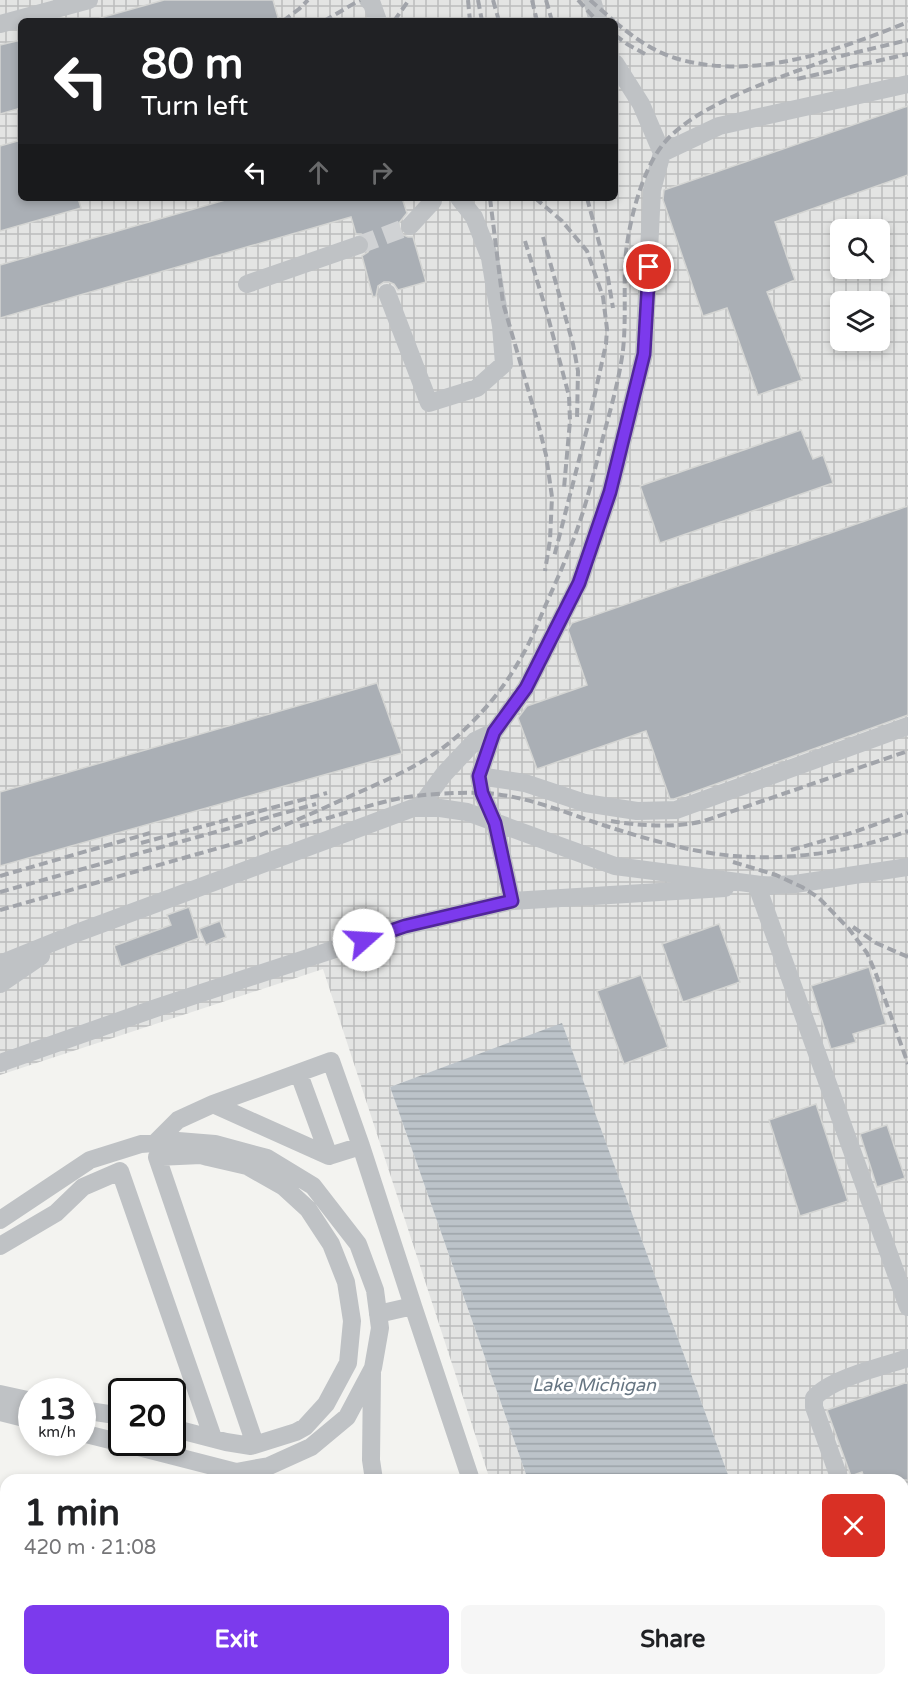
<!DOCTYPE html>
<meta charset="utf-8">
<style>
body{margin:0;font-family:"Varela Round",sans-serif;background:#f6f6f6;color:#202124;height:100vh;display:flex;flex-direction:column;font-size:22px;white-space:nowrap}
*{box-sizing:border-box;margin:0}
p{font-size:20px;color:#757577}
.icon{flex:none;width:33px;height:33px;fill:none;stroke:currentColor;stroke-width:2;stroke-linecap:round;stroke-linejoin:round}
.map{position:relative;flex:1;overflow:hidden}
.sheet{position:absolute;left:0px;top:1474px;width:909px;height:212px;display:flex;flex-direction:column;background:#fff;border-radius:18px 18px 0 0;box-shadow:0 3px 9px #0003}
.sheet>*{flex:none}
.guide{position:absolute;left:18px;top:18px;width:600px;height:183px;border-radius:9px;box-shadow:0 3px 9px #0003;background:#202124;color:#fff;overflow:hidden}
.controls{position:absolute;left:830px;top:219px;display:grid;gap:12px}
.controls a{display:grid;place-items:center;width:60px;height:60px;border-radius:9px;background:#fff;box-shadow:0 3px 9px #0003;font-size:30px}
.speed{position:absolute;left:18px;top:1378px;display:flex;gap:12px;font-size:30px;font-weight:700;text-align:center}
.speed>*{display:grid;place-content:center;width:78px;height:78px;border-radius:50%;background:#fff;box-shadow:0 3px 9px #0003;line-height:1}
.speed small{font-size:15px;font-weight:400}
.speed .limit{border:3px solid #111;border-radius:9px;background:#fff;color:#111}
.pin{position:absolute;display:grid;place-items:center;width:51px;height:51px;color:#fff;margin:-26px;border:3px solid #fff;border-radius:50%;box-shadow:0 2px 6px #0007}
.me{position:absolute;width:66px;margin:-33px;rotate:71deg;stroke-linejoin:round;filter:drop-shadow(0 0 4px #0008)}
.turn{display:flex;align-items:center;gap:21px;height:126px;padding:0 24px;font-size:27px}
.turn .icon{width:78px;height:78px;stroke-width:2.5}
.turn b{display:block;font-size:42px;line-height:51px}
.lanes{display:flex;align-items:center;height:57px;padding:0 24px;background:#0003;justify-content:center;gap:30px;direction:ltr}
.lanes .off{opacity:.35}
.round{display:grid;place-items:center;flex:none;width:63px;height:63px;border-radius:9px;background:#f6f6f6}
.overview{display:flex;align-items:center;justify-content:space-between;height:102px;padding:0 24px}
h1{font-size:36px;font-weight:800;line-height:45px}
.cta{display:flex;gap:12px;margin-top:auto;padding:12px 24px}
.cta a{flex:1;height:69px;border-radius:9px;background:#7c3aed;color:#fff;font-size:24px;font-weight:800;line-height:69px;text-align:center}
.cta a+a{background:#f6f6f6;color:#202124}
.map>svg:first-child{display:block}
.industrial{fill:url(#industrial-grid);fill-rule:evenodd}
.water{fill:url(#water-rules)}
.pier{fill:#f3f3f0}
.building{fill:#aaafb5;stroke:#d4d5d3;stroke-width:1.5}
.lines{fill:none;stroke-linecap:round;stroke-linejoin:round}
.minor-tunnel{stroke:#d0d2d4;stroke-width:18;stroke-dasharray:18 9;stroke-linecap:butt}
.path{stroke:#b9bbbd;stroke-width:2;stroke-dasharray:3 3;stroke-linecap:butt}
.minor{stroke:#bfc2c5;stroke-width:18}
.rail{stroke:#a1a4aa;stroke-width:4;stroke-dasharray:9 4.5;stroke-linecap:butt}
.route-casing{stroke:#51269a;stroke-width:15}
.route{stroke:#7c3aed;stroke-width:10}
.labels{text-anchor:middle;stroke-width:6;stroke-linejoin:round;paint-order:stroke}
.water-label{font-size:18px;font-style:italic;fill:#667582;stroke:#fff}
</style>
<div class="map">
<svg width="908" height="1685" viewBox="0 0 908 1685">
<defs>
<pattern id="industrial-grid" width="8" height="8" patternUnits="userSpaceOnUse" patternTransform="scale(1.5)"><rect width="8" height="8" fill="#e3e4e3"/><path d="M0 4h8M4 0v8" fill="none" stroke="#bcbdbd"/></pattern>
<pattern id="water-rules" width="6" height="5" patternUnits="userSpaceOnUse" patternTransform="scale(1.5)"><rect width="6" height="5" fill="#bcc3c9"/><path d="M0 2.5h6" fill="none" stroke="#9ca3a8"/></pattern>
</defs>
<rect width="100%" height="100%" fill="#f3f3f0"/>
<path class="industrial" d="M0,0H908V1685H769L768,1680H903V1480H730L562,1024L390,1087L528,1480H490L323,969L0,1075ZM21,21H615V198H21ZM840,230H879V268H840ZM840,302H879V340H840Z
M555,1680H614L610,1685H556Z"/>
<path class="water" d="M562,1023L730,1480H528L390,1087Z
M0,1625H6V1680H396L407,1685H0Z
M614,1680H768L769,1685H610Z"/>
<path class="pier" d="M418,1680H462L466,1685H412Z"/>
<path class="building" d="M164,0H273L279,21H100V18Z
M21,40V108L0,114V45Z
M908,106V175L775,222L795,280L767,292L802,380L758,395L727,308L703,316L663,200L664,190Z
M21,140V198H78L81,208L0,231V146Z
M232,198H402L407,213L399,223V229L403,235L408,237H413L426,282L398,290L394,284L389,282H384L378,286L376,296L373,297L362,256L368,252L370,248V242L366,236L361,234H356L351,217L0,318V265Z
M801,430L813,459L823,455L833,483L660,543L640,486Z
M908,506V715L674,799H670L646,731L537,769L518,718L527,706L587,685L568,630L572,623Z
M377,683L402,753L0,866V792Z
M189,907L199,938L121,967L114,946L171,925L167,915Z
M220,921L226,937L206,945L199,929Z
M719,924L740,982L683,1002L662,944Z
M869,967L886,1024L853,1034L856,1042L831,1049L811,986Z
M641,975L668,1047L624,1064L597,991Z
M816,1104L848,1201L800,1216L769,1120Z
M887,1125L905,1178L877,1187L860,1134Z
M908,1382V1480H865L862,1472L851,1476L827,1410Z"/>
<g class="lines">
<path class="minor-tunnel" d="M359,245L410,226"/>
<path class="path" d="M78,1680L110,1685
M284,1680L297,1682
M178,1685L179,1680
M267,1685L268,1680
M365,1685V1680
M434,1685L435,1680"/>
<path class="minor" d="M368,0L372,4L378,21
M592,0L598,21
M0,24L89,0
M615,63L641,104L662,153L719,126L908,84
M410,226L433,201V198
M247,284L359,245
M387,293L429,403L477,388L504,364L501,326L490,258L474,217L459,198
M479,776L525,783L585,803L637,811L676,810L908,726
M419,808L444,774L475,741L494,732
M757,886L908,1307
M758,886L795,884L908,867
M512,901L725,888
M0,964L74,934L413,808H440L467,812L615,866L770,886
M0,984L41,956
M0,1063L156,1008L405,926L512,901L495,823L482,793L479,776L494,732L526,688L579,583L610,492L644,354L652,190L662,153
M299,1074L329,1156L361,1146
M213,1104L329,1156
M155,1143L178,1120L213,1104L331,1061L361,1146L413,1306L378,1314
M0,1220L90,1160L141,1144L178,1141L215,1144L267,1158L313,1186L358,1244L375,1290L380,1328L373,1368L347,1417L311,1447L269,1466L236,1472L123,1443
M0,1246L56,1213L83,1187L120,1171L213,1438
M413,1306L471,1480
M372,1373L371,1460L374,1480
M0,1394L32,1401
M82,1410L122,1416
M0,1412L32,1420
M172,1428L226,1442L251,1446L296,1432L305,1427L326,1404L348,1363L352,1321L346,1282L331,1244L308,1209L284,1187L247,1166L208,1157L201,1155L157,1157L255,1444
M82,1433L122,1443
M840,1480L814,1407V1398C831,1378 882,1367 908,1358
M0,1548L6,1550
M0,1579L6,1580
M728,1680L766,1685
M866,1680L902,1685"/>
<path class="rail" d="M468,0L470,21
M478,0L482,21
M493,0L499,21
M532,0L537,21
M546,0L552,21
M578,0L597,21
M590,0L614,21
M283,21L299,9L308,0
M324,21L360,0
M394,21L409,0
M615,22C634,38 657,54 682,60C758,80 838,50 908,22
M615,35L627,44L645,54
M841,56L908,40
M797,79L908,54
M490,198L503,303L539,427L546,455L552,497L550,540L545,571
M535,198L562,221L587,251L603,297L607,329L606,344L588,425L554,557
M587,198L607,272L613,308
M543,237L573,344L578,371L577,419
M525,241L547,313L569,396L570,421L564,488
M611,821C640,826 675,828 704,821L908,751
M300,826C334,817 367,805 401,798C423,794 461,792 483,793C525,795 566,813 606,826C647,839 690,852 734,856C793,861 853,851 908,831
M247,840C280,828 313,813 346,798C384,781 422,766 454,739C481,716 505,687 522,656C532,639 539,620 547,602C554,586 562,569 568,553C583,518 592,481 601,445C609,414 619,382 623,350C626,322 624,293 625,264C627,229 640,175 661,147C692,104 787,75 836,57
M141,843L327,793
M791,850L851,833L908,813
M733,862L776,875L802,887L819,898L849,929L867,953L876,974L908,1064
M0,876L150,833
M0,892L316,804
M0,910L254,838
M853,927L876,943L908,957"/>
</g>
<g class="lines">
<g class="route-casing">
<path id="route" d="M364,940L405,926L512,901L495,823L482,793L479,776L494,732L526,688L579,583L610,492L644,354L649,267"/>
</g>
<use href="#route" class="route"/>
</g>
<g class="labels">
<g class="water-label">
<text x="594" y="1391">Lake Michigan</text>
</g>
</g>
</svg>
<div class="controls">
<a><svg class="icon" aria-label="search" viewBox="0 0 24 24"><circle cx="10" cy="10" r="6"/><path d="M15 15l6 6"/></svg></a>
<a><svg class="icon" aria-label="layers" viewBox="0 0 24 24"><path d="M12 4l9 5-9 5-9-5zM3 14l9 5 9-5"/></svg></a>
</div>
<div class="speed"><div>13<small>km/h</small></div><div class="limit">20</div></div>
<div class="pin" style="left:649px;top:267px;background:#d93025"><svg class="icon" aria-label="arrive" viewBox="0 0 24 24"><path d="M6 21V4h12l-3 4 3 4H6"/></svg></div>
<svg class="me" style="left:364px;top:940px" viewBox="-20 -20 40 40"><circle r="19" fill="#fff"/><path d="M0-13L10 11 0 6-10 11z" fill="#7c3aed"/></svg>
<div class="guide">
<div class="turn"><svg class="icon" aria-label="left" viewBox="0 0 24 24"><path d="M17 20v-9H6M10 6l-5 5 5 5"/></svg><div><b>80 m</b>Turn left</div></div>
<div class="lanes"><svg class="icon" aria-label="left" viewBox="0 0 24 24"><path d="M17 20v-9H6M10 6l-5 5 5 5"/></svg><svg class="icon off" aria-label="ahead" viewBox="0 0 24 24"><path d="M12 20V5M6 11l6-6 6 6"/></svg><svg class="icon off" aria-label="right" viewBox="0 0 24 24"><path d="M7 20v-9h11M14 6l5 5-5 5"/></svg></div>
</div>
<section class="sheet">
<div class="overview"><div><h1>1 min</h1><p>420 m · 21:08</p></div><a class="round" style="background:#d93025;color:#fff"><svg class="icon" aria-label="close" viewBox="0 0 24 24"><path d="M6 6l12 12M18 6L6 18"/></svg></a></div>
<div class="cta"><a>Exit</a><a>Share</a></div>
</section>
</div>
